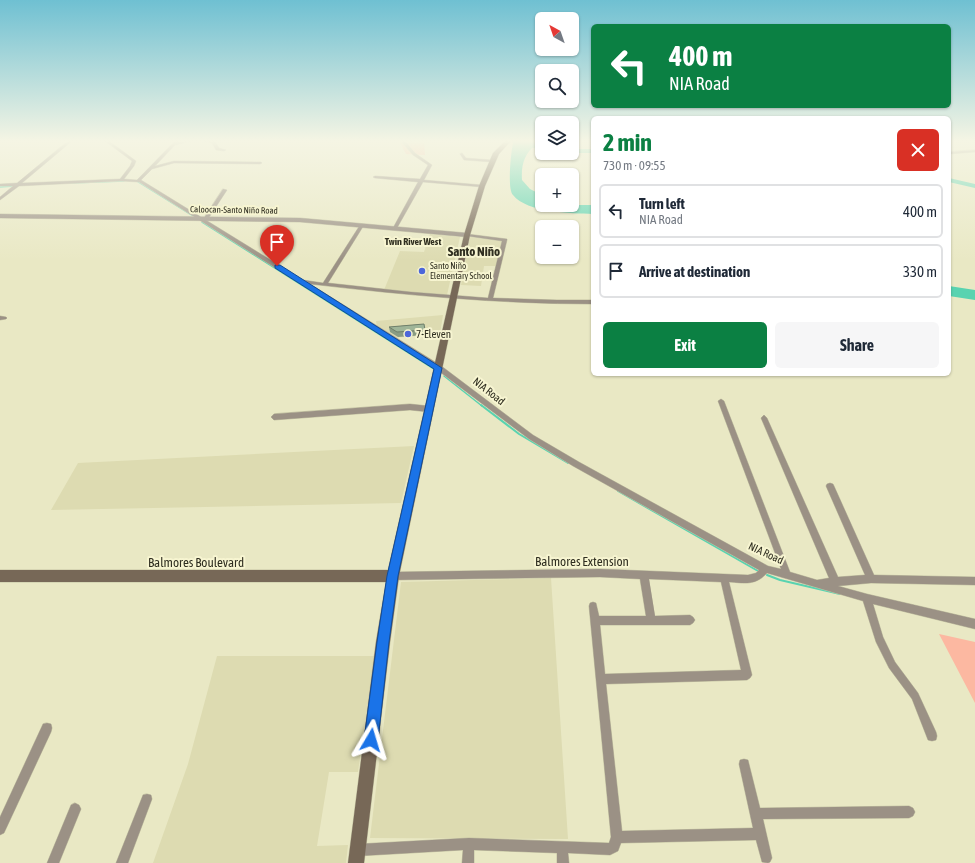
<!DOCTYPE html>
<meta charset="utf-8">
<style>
body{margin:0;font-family:"Asap Condensed",sans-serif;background:#f6f6f7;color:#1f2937;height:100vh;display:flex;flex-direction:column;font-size:15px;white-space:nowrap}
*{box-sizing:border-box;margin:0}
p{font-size:13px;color:#747a83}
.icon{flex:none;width:22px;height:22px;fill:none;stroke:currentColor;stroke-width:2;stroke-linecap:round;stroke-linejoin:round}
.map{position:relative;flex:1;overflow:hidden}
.details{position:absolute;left:591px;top:116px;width:360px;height:260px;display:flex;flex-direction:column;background:#fff;border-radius:6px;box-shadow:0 1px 3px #0004}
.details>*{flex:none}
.top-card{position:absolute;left:591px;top:24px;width:360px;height:84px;border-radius:6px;box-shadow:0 1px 3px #0004;background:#0b8043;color:#fff;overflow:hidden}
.needle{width:26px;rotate:320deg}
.controls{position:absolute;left:535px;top:12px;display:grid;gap:8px}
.controls a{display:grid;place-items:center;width:44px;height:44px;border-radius:6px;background:#fff;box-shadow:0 1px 3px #0004;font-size:20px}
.pin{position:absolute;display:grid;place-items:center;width:34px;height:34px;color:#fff;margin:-41px -17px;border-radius:50% 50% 50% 0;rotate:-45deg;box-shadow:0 0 4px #0007}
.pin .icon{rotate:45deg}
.me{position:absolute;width:44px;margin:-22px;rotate:7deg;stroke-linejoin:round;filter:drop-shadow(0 0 3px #0008)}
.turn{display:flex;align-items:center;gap:14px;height:84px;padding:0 12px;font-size:18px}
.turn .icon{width:52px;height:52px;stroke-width:2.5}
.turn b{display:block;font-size:28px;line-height:34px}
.round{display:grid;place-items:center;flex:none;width:42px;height:42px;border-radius:6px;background:#f6f6f7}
.head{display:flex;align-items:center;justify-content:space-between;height:68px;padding:0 12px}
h1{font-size:24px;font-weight:700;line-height:30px;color:#0b8043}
.primary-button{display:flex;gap:8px;margin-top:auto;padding:8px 12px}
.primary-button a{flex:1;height:46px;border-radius:6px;background:#0b8043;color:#fff;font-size:16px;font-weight:700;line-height:46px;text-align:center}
.primary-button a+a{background:#f6f6f7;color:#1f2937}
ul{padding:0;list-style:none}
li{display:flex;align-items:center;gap:12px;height:54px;margin:0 8px 6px;padding:0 4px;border:2px solid #e0e1e3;border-radius:6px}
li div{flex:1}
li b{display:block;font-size:15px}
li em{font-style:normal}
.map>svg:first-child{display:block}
.built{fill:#dddbb1}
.green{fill:#fcb8a1}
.water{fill:#59d3b0}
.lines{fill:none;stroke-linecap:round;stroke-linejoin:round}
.stream-far1{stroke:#59d3b0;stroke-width:1.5}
.stream{stroke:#59d3b0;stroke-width:2}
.river{fill:#59d3b0;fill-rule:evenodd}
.minor-casing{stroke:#c4c3a3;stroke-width:1}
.tertiary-casing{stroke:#c4c3a3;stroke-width:1}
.secondary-casing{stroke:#c4c3a3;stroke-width:1}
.minor{fill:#9b9185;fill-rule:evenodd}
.tertiary{fill:#9b9185;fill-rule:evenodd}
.secondary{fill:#776857;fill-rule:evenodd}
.wall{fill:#899c83}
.building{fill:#9fb598;stroke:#6f7f6a}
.route{fill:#1a73e8;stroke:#114b97}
.poi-dot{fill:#4c66da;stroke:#f7f5d1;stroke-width:1.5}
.labels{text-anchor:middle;stroke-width:4;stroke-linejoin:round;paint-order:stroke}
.far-street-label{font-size:9px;fill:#2f2e20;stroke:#f7f5d1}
.far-poi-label{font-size:9px;fill:#2f2e20;stroke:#f7f5d1;text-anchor:start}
.far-neighbourhood-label{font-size:10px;font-weight:bold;fill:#2f2e20;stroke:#f7f5d1}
.poi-label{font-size:11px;fill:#2f2e20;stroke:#f7f5d1;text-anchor:start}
.street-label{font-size:11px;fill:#2f2e20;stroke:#f7f5d1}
.far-district-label{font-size:13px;font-weight:bold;fill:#2f2e20;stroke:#f7f5d1}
.near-street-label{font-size:13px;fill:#2f2e20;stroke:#f7f5d1}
</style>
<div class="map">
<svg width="975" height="863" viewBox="0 0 975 863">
<rect width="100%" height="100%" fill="#e9e8c4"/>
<path class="built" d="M430,234L460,237L447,295L384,290L400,251L424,252Z
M470,237L502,241L497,266H484L481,286L461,285Z
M443,315L440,334L393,338L377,328L376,321Z
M414,446L401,503L51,510L78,463Z
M551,578L568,839L370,838L401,582Z
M217,656H375L358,772H329L317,846L348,845L346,863H153L188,764Z"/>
<path class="green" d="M399,141H424L425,155L406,154Z
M939,634L975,642V703Z"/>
<path class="water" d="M511,141H533L536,145C524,153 521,166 522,180L530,189L542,195V205H593V214C572,213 527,213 513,195C507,189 511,152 513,143Z
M949,286L975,290V300L949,296Z"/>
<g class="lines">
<path class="stream-far1" d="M137,181L195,217
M71,183L124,181
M0,187L14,186
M202,222L434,369
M444,376L482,406"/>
<path class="stream" d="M481,405L519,434L568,463
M618,491L758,571
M767,575L780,580L840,594"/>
<path class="river" d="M521,141L542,146V150L519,144L518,143Z
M572,149H593V153H572Z
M949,178L975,184V188L949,182Z"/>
<g class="minor-casing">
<path id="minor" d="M68,141H72L22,183L120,179L130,166L132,161L105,141H109L136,161L134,166L124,179L137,180L175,141H179L178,142L192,141L175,145L155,166L174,161L261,162L262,163L260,164L174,163L152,169L141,180L303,280L323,283L360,225L362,224L364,225L328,283L411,292L488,298L502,241L467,236L465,235L467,234L507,239V240L493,298L557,300H593V304C498,304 404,295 310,284L440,365L533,435L579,462L768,566L781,569L718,401L721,399L724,401L790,572L817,580L829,578L761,418L764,415L767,418L838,577L865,575L826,486L827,484L830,483L833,484L834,486L874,575L975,577V585L871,583L838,586L867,594L975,619V629L873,604L883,637L895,662L918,693L936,732L937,736L936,740L932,741L928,740L912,699L889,668L876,642L863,601L767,573C755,586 745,583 729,582L752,675L750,678L747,680L606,684L622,831L753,828L739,764L740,760L744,759L748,760L760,808L909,806L913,808L915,812L913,816L909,818L763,819L772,858L770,862L768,863L762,862L756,840L621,843L618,851L610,855L568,853L569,863H557V853L474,850V863H462L463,850L358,856L354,854L352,850L354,846L358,844L469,838L609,843L611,837L589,606L590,603L593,602L596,603L599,616H646L640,579L600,577L393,580L390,579L389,576L390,573L393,572L600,569L748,575L756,573L759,570L573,466L529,439L436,369L139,182L121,181L19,186L0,200V197L13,186H0V184L17,183ZM649,579L721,582L741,670L605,674L600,625H690L693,623L695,620L693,617L690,615L655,616Z
M202,141H215L219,148L226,150L224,151L216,150L212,143Z
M401,141H405L415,153L432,165L424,180L482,185L484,186L482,187L423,182L397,228L393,229V228L418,182L375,178L373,177L375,176L420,179L428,165L413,155Z
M975,150V152L949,154V152Z
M462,153L466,158L492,160L494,161L492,162L464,160L460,154Z
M223,189L227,190L208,219H204V218Z
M0,316L6,317L7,318L6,319L0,320Z
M410,404L429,406L432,409L429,412L410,410L274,420L271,417L274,414Z
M47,723L51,724L52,728L51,732L4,833L0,835V817L43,724Z
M147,794L151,795L152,799L128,863H116L143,795Z
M75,803L79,805L81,809L59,863H47L71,805Z"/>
</g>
<g class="tertiary-casing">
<path id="tertiary" d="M0,214L300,218L467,233L470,235L467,237L300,222L0,218Z"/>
</g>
<g class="secondary-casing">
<path id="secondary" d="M505,141H511L499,154L485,186L470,235L399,576L390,642L364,863H348L376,642L386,582H0V570H388L464,235L479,186L493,153Z"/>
</g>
<use href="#minor" class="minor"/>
<use href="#tertiary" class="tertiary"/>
<use href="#secondary" class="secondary"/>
</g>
<path class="wall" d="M424,324L425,335L398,337L390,332L389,327Z"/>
<path class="building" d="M424,324L425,330L397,332L389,327Z"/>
<linearGradient id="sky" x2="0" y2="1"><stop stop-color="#6fc0d2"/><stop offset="0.54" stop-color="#f5f5e4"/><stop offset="1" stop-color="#f5f5e4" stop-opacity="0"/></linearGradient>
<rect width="975" height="261" fill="url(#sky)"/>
<path class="route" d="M275,265H280L442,368L398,576L389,642L378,740L376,744L371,746L366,744L364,740L377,642L387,576L434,369L275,268Z"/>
<g class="poi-dot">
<circle cx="422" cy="271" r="4"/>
<circle cx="408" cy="334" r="4"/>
</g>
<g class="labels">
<g class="far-street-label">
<text transform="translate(234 210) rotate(1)" y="3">Caloocan-Santo Niño Road</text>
</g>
<g class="far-poi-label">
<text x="430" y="269">Santo Niño<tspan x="430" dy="10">Elementary School</tspan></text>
</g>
<g class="far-neighbourhood-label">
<text x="413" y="245">Twin River West</text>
</g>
<g class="poi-label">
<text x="416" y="338">7-Eleven</text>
</g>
<g class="street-label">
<text transform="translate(489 391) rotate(38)" y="4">NIA Road</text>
<text transform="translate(766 553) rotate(25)" y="4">NIA Road</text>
</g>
<g class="far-district-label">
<text x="474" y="256">Santo Niño</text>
</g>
<g class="near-street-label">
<text x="582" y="566">Balmores Extension</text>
<text x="196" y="567">Balmores Boulevard</text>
</g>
</g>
</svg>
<div class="controls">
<a><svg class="needle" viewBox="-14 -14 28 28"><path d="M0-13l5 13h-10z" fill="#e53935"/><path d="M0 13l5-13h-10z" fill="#747a83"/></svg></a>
<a><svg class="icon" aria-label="search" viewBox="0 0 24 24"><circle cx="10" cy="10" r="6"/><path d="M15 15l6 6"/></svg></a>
<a><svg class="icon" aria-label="layers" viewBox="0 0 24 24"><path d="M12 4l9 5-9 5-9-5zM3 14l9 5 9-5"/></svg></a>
<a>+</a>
<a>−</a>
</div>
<div class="pin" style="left:277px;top:266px;background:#d93025"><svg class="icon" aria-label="arrive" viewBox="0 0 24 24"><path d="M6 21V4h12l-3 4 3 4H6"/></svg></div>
<svg class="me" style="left:371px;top:740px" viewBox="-20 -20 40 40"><path d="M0-17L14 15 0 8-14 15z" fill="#1a73e8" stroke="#fff" stroke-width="4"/></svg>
<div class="top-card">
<div class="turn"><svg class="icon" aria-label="left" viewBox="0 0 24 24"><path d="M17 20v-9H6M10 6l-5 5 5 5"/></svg><div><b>400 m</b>NIA Road</div></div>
</div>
<section class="details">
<div class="head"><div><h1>2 min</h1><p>730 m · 09:55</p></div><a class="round" style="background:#d93025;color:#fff"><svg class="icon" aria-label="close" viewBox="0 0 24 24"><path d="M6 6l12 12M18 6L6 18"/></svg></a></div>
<ul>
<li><svg class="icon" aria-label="left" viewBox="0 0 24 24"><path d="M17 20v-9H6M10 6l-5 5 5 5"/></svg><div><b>Turn left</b><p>NIA Road</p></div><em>400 m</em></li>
<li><svg class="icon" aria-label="arrive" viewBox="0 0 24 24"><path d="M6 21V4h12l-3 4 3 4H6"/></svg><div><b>Arrive at destination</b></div><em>330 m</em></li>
</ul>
<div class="primary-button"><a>Exit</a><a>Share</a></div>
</section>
</div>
